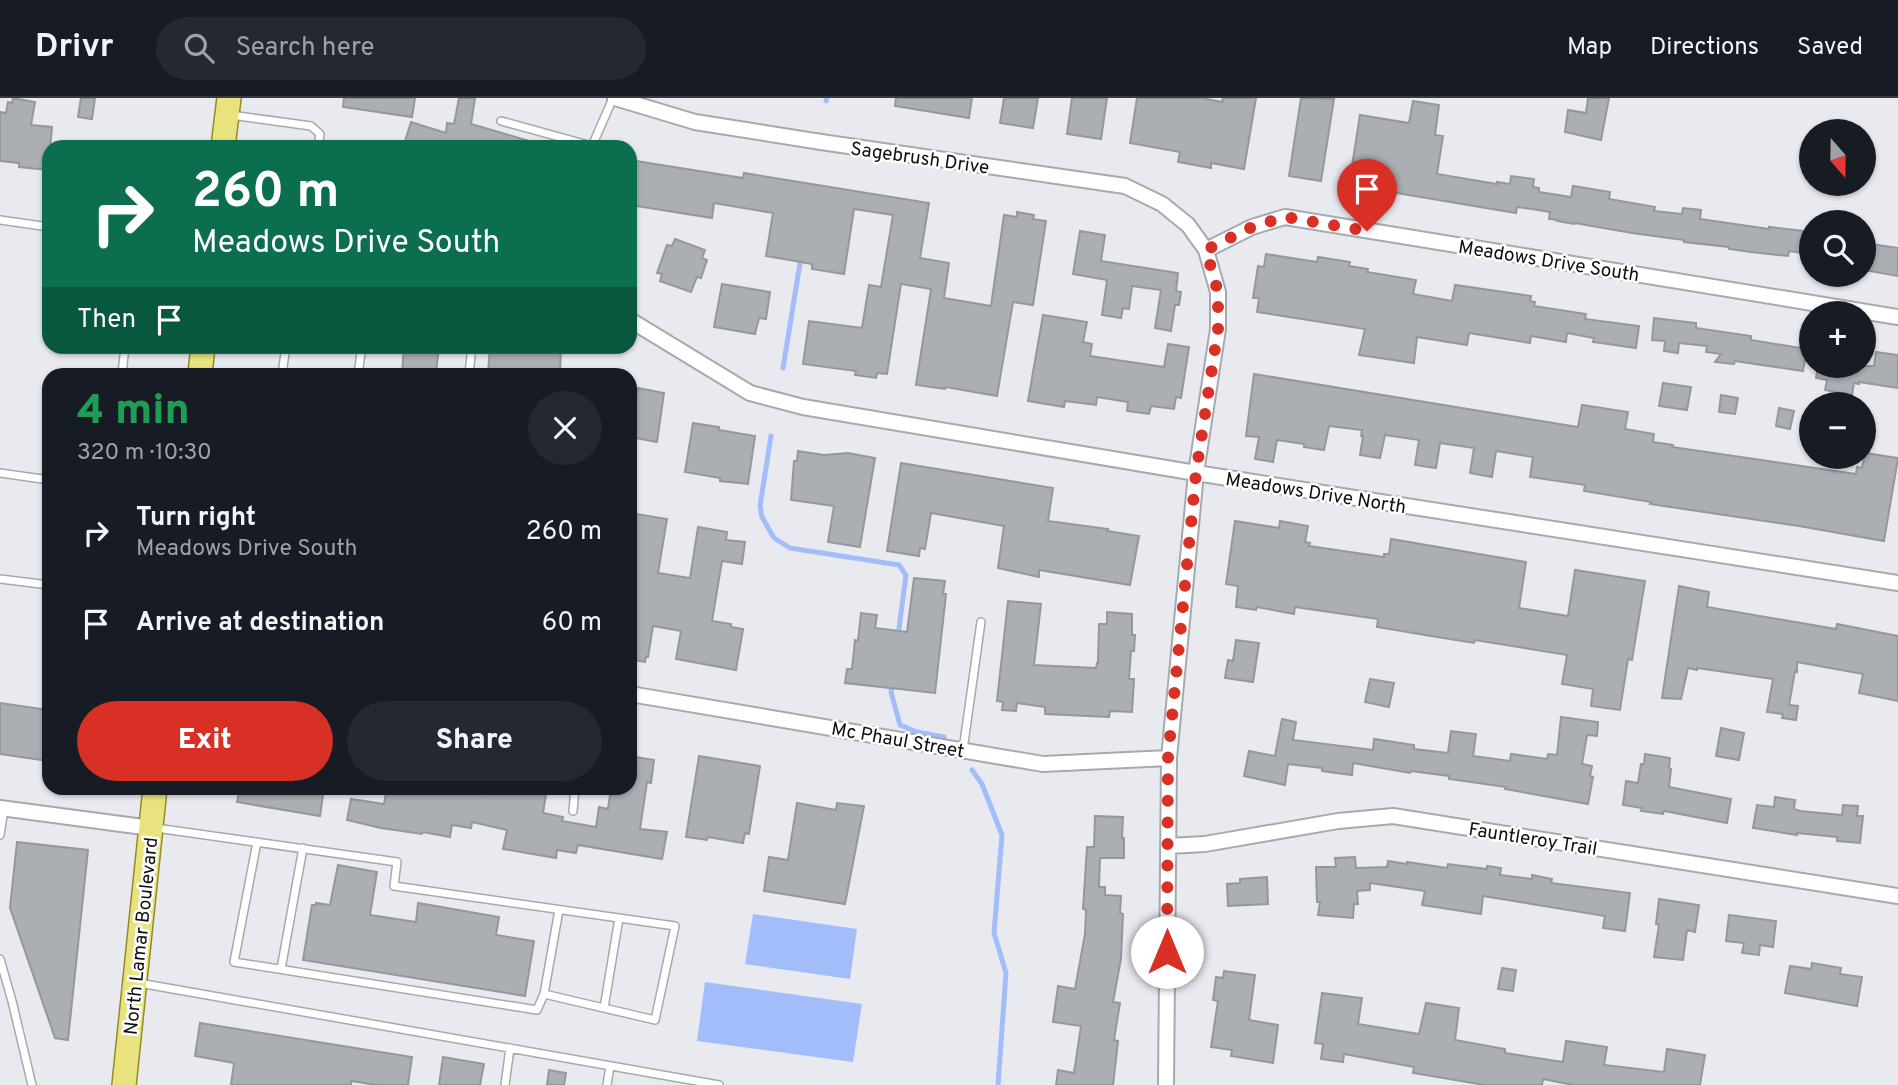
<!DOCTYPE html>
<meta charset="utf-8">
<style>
body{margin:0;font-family:Overpass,sans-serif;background:#242831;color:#f1f3f6;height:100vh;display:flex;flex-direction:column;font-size:26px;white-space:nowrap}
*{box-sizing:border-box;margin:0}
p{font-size:23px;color:#9ea1a6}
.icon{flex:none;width:38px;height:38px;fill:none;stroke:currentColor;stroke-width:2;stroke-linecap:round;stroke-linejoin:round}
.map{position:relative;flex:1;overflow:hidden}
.panel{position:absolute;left:42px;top:270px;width:595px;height:427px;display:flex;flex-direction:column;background:#171b24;border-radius:21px;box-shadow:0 2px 5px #0004}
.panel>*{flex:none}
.guide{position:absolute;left:42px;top:42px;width:595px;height:214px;border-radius:21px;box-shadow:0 2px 5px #0004;background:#0b6e4f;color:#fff;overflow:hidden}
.needle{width:46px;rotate:160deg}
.tools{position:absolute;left:1799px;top:21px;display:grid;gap:14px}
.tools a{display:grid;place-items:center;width:77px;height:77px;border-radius:50%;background:#171b24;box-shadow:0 2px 5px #0004;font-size:35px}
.pin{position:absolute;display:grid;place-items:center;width:60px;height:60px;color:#fff;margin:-72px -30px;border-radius:50% 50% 50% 0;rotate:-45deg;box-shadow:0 0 7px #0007}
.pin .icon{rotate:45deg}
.me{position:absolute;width:77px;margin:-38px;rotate:0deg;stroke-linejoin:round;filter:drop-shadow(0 0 5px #0008)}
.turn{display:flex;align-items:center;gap:24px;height:147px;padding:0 35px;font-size:32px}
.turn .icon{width:91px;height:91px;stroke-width:2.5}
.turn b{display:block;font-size:49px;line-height:60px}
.then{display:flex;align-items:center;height:66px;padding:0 35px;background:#0003;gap:14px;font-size:26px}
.round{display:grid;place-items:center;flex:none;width:74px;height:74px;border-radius:37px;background:#242831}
.headline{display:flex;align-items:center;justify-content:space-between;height:119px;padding:0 35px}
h1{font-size:42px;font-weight:800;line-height:52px;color:#1e9e55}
.primary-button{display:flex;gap:14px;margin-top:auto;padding:14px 35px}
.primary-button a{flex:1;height:80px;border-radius:42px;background:#d93025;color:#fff;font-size:28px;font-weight:800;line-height:80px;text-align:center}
.primary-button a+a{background:#242831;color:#f1f3f6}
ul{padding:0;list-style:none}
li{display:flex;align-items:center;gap:21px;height:91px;padding:0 35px}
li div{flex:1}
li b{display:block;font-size:26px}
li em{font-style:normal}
header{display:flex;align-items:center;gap:42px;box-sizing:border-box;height:98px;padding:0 35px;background:#171b24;border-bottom:2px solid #363941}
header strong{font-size:33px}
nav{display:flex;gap:38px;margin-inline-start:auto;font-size:24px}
.search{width:490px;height:63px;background:#242831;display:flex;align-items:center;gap:18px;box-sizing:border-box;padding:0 24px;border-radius:38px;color:#9ea1a6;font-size:26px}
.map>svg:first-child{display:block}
.water{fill:#a3bdfa}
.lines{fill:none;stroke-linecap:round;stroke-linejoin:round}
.stream{stroke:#a3bdfa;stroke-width:5}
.building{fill:#abaeb3;stroke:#95979d;stroke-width:2}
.lane-casing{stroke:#a6a9ae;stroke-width:10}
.street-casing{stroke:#a6a9ae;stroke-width:18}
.primary-casing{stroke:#928c21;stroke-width:26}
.lane{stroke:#fff;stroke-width:7}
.street{stroke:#fff;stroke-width:14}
.primary{stroke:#e9e37f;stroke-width:23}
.route{stroke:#d93025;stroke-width:12;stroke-dasharray:0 21.6}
.labels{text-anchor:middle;stroke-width:5;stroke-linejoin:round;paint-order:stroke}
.street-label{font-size:19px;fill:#0d0e10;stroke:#fff}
</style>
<header>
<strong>Drivr</strong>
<div class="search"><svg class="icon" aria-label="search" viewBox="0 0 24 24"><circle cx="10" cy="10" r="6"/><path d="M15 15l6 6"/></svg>Search here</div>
<nav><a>Map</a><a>Directions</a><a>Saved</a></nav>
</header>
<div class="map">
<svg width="1898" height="987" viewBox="0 0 1898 987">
<rect width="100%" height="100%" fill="#e8eaf0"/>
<path class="water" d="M753,816L857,831L850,881L745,866Z
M705,884L862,906L853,964L697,943Z"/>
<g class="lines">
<path class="stream" d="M826,3L827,0
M783,270L801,159
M771,338L760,408L762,419L774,440L790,450L899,467L906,477L898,538
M892,586L891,594L900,627L917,634L944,639
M972,672L982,686L1002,737L994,835L1006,875L998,987"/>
</g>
<path class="building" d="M13,0L35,4L31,27L52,29L48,72L19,69V65L0,63V14L6,15L8,4L12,5Z
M81,0H95L92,21L78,19Z
M344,0H415L412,19L343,9Z
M459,0H475L471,26L536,45V49H423L405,43L411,24L446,35L447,25L454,26Z
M896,0H972L969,20L895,8Z
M1004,0H1038L1033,30L1000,25Z
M1072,0H1107L1101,41L1067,36Z
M1137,0H1202L1222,4L1223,0H1256L1244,71L1211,65V70L1178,64L1180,54L1130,45Z
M1301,0L1334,1L1321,83L1289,78Z
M1588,0H1609L1601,42L1565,34L1568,12L1586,15Z
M1413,3L1439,7L1435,37L1443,38L1437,76L1497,86V84L1510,86L1511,78L1534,81L1533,89L1539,90V94L1571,99L1573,88L1610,94L1609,101L1655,109L1654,113L1682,116L1683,110L1701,112L1700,121L1769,131V129L1811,134L1810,156L1789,153L1788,158L1751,154L1729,151V149L1684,144V142L1632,135L1575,125L1574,126L1557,123V122L1549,121L1550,114L1532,111L1517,109L1516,115L1349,87L1360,17L1409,25Z
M630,62L743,80L744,75L929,105L920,160L949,165L944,200L991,208L1004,117L1017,119V114L1034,117L1033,121L1046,123L1033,207L1013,204L997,298L946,289L945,291L916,287L931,191L901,186L887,276L877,275L876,280L855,277L856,273L803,266L809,223L862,230L869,187L881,189L893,117L854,111L844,176L812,171V166L766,158L773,115L714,105L712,120L630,107Z
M1080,133L1105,137L1101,163L1178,175L1176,193L1181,194L1179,207H1175L1171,233L1155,230L1161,192L1132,188L1129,211L1123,210L1121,220L1102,217L1107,182L1073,176Z
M675,141L705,152L702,160L707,162L701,180L697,179L691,194L660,183L662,176L657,175L667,147L672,148Z
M1864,145L1898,150V178L1864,172Z
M1266,156L1317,164L1318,159L1350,164L1349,168L1368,171L1367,174L1416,182L1413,196L1452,203L1455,187L1531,198L1530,203L1535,204L1534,208L1586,216L1585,221L1639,228L1636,250L1593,244L1594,240L1567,235L1566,244L1531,238L1530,245L1469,235L1467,247L1417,239L1414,265L1359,257L1365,231L1257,214L1259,200H1253L1258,168L1264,169Z
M722,186L770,194L766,221L759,220L755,236L714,229Z
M1043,217L1087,224L1083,244L1092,246L1090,258L1164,269L1168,246L1189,249L1181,300L1176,299L1174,311L1151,308L1149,316L1127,313L1128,304L1097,299L1096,307L1065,303L1064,309L1028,303Z
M1654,220L1695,225H1696V230L1751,238V242L1807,251L1803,273L1735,263L1734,266L1715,264L1721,256L1706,254L1707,248L1679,245L1678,255L1664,253L1665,243L1652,242Z
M404,248H439L436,276H402Z
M490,248H561L560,276H488Z
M1876,254L1898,257V290L1859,284V286L1854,285L1852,297L1825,292L1827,282L1816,280L1818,268H1874Z
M1254,276L1578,329L1582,307L1628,314L1625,331L1654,336L1653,344L1673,347L1672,349L1856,376L1857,369L1862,370L1865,355L1898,360L1884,443L1799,428L1650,406L1651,404L1584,393L1585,387L1530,379L1533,359L1496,353L1492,379L1470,375L1474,350L1440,345L1436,370L1415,367L1419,342L1385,337L1380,360L1360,357L1363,338H1361L1362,332L1329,328L1324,352L1304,349V346L1277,342L1273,364L1255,361L1259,339L1246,338Z
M1663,285L1691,289L1687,312L1659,308Z
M638,290L664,295L657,344L630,339Z
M1721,297L1738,300L1735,316L1719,314Z
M1779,310L1794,313L1790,331L1776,328Z
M693,325L719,329V332L755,338L748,386L720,383V380L685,374Z
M798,353L824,357L848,355L875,360L860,449L828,444L834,408L791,402L794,363H797Z
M901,365L1053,390L1048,423L1108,431L1107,433L1139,438L1130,487L1039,472V479L998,470L1004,428L931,415L925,451L920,450L919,458L887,453Z
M630,415L667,421L658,475L690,480L698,429L727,434L726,442L745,444L742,466L722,463L712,523L731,526V529L743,531L736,572L676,561L681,533L653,528L648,559H646L645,564L630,561Z
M1235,423L1279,430L1280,423L1308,428L1305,444L1310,445L1309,448L1384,459V456H1389L1391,441L1526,464L1519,510L1568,518L1575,472L1645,483L1632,562L1628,561L1620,612L1591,608L1593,591L1562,586L1567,557L1475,542L1474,545L1437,539L1377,529L1378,521L1295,509L1294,516L1257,509L1256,512L1236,509L1238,488L1226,486Z
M914,480L945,483L943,496H946L935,595L845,585L847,571H852L855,542L858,543L861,515L877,517L875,530L907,534Z
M1679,488L1709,494L1707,509L1836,531L1837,526L1898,538V603L1859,595L1863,576L1797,564V574L1795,573L1789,607L1798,608L1796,622L1782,620L1783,616L1767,614L1773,581L1697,570V572L1688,570L1681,601L1662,600Z
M1008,503L1041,506L1034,567L1096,570L1097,565H1098L1099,526H1107V514L1132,516V537H1135L1134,553H1131L1129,581H1134L1132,614L1110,613L1109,619L1045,616V609L1017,605L1016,613L1002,612L1003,604L997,603Z
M1236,542L1259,545L1253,584L1225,580L1228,562L1233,563Z
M1370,581L1394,585L1389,609L1365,604Z
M0,605L49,612V663L0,656Z
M1561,619L1598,624L1597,638L1587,637L1582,666L1592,668L1590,678L1593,679L1588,706L1505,691L1506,689L1449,681V678L1411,673L1410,675L1353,665L1352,677L1322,673V670L1288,666L1285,687L1244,678L1249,653L1275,658L1282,621L1296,624L1293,642L1373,652L1374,641L1414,647V651L1448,655L1451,633L1476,636L1473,658L1510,663L1511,656L1547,661L1548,656L1557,657Z
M1721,630L1744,635L1739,662L1716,658Z
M1645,656L1670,660L1669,670L1671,671L1669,689L1731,701L1727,725L1664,713L1663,716L1641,713L1642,710L1623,707L1626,683L1638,685L1641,666H1644Z
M630,658L654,662L651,685L647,684L640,731L667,734L662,761L578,747L576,755L557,752L556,760L503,751L507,732L472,724L471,730L452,727L450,739L423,734L422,736L381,730L347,722L351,701L384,706L387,690H458L457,691L484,696L485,690H547L543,715L563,719L562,723L596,729L599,709L608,711L611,690H630Z
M699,658L760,668L749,736L745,735L743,745L708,739L707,742L686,739Z
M240,690H324L320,718L237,704Z
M1775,699L1795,702L1794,711L1800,713L1842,717L1843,707L1858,708L1857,718H1863L1860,745L1837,743V739L1797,735V737L1753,730L1757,707L1774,709Z
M797,705L836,712L837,705L864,708L845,806L764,793L769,759L788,762Z
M1095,718L1123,719L1122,740H1124V760H1100L1099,789H1105V797L1121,798L1120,815L1123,816L1121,861L1113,904L1120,905L1114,942L1118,943L1113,987H1056L1058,972L1074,975L1081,928L1053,924L1058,888L1075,891L1085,836L1086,812L1083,811L1087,749H1094Z
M17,744L88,752L68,942L55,940L10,810Z
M1355,759L1356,770L1387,769L1388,763L1407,766V764L1447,770L1448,766L1487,771V768L1501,770L1500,777L1532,781V777L1552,781L1551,785L1630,795L1625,833L1603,830L1605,818L1483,798L1481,816L1422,807L1425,793L1370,785V792L1357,793L1358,806H1354L1353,820L1318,817L1320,804H1317L1316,769H1336L1335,760Z
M338,767L377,774L370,817L416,824L418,805L499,819L496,837L534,843L525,898L303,862L312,807H316V805L330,807Z
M1267,779L1268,806L1228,808L1227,786L1240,785V781Z
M1659,801L1699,807L1695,834L1687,832L1683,862L1654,859L1659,827L1656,826Z
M1729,817L1776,823L1773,849L1760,847L1759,857L1742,855L1744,845L1726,843Z
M1812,865L1841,870L1840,876L1862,879L1857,908L1785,895L1790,868L1811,871Z
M1502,870L1516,872L1513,893L1498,891Z
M1224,873L1255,877L1249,922L1278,927L1273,965L1231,958L1232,952L1211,949L1218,903L1213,902L1216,879L1223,880Z
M1322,895L1362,900L1358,926L1419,936L1426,905L1459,910L1455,942L1505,951V955L1563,964L1566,943L1607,949L1604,967L1664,974L1667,951L1705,957L1700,987H1573L1543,981L1542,987H1485L1413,975L1414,969L1344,956L1343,964L1321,961L1323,946L1315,945Z
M200,925L412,959L408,987H377L351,983V987H231L234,965L195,958Z
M443,959L484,966L480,987H439Z
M549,972L566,975L564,987H547Z"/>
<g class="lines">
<g class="lane-casing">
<path id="lane" d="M231,17L311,28L320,36L318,49
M501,23L592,48L613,0
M0,122L49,129
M122,276L125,248
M282,276L286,248
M358,276L362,248
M469,276L472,248
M0,375L49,382
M0,481L49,487
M963,652L981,524
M573,713L575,690
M156,730L397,764L394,788L675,828L655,922L544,896L537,912L234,864L257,744
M0,737L4,711
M0,861L12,903L32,987
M281,871L303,750
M139,885L719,987
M544,896L559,812
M604,910L619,820
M505,987L510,950
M607,987L610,968"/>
</g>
<g class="street-casing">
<path id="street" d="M615,0L695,24L821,44L1125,88L1162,106L1188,127L1206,152L1218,194V231L1196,375L1169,660L1166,987
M1206,152L1252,129L1285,119L1898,219
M630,222L750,295L803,309L1196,375L1898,485
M630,596L1043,666L1169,660
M0,710L151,730
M1168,748L1205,746L1338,723L1393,718L1898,798"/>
</g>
<g class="primary-casing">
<path id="primary" d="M223,49L229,0
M200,276L203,248
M124,987L155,690"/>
</g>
<use href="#lane" class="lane"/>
<use href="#street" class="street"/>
<use href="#primary" class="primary"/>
</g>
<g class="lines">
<path class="route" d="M1167,854L1168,660L1196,375L1218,231V194L1206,152L1252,129L1285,119L1367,133"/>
</g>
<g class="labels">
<g class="street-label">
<text transform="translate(920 59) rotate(8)" y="7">Sagebrush Drive</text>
<text transform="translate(1549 162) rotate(9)" y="7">Meadows Drive South</text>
<text transform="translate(1316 394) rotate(9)" y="7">Meadows Drive North</text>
<text transform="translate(898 641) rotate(10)" y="7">Mc Phaul Street</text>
<text transform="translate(1533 740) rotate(9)" y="7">Fauntleroy Trail</text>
<text transform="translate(140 838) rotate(-84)" y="7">North Lamar Boulevard</text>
</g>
</g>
</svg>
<div class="tools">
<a><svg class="needle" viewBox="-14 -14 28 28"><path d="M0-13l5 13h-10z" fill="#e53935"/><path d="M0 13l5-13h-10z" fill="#9ea1a6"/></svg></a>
<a><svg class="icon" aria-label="search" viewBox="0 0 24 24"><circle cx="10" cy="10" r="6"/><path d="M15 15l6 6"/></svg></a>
<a>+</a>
<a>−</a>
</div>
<div class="pin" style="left:1367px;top:133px;background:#d93025"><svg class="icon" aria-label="arrive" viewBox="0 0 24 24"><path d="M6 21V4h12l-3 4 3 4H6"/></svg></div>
<svg class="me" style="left:1167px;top:854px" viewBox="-20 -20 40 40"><circle r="19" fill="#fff"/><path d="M0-13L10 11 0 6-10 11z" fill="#d93025"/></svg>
<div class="guide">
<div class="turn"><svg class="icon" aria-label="right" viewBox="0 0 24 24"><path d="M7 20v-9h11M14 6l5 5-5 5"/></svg><div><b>260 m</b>Meadows Drive South</div></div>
<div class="then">Then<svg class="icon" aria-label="arrive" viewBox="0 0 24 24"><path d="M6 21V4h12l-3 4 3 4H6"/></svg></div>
</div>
<section class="panel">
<div class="headline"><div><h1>4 min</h1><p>320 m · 10:30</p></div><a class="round"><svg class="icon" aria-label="close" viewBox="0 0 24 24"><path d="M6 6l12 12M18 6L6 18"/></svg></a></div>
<ul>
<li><svg class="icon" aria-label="right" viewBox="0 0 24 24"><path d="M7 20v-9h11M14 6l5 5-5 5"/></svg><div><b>Turn right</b><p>Meadows Drive South</p></div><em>260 m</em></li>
<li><svg class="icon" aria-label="arrive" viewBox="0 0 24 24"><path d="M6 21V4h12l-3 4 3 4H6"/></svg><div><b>Arrive at destination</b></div><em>60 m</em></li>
</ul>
<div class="primary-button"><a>Exit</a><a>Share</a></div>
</section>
</div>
